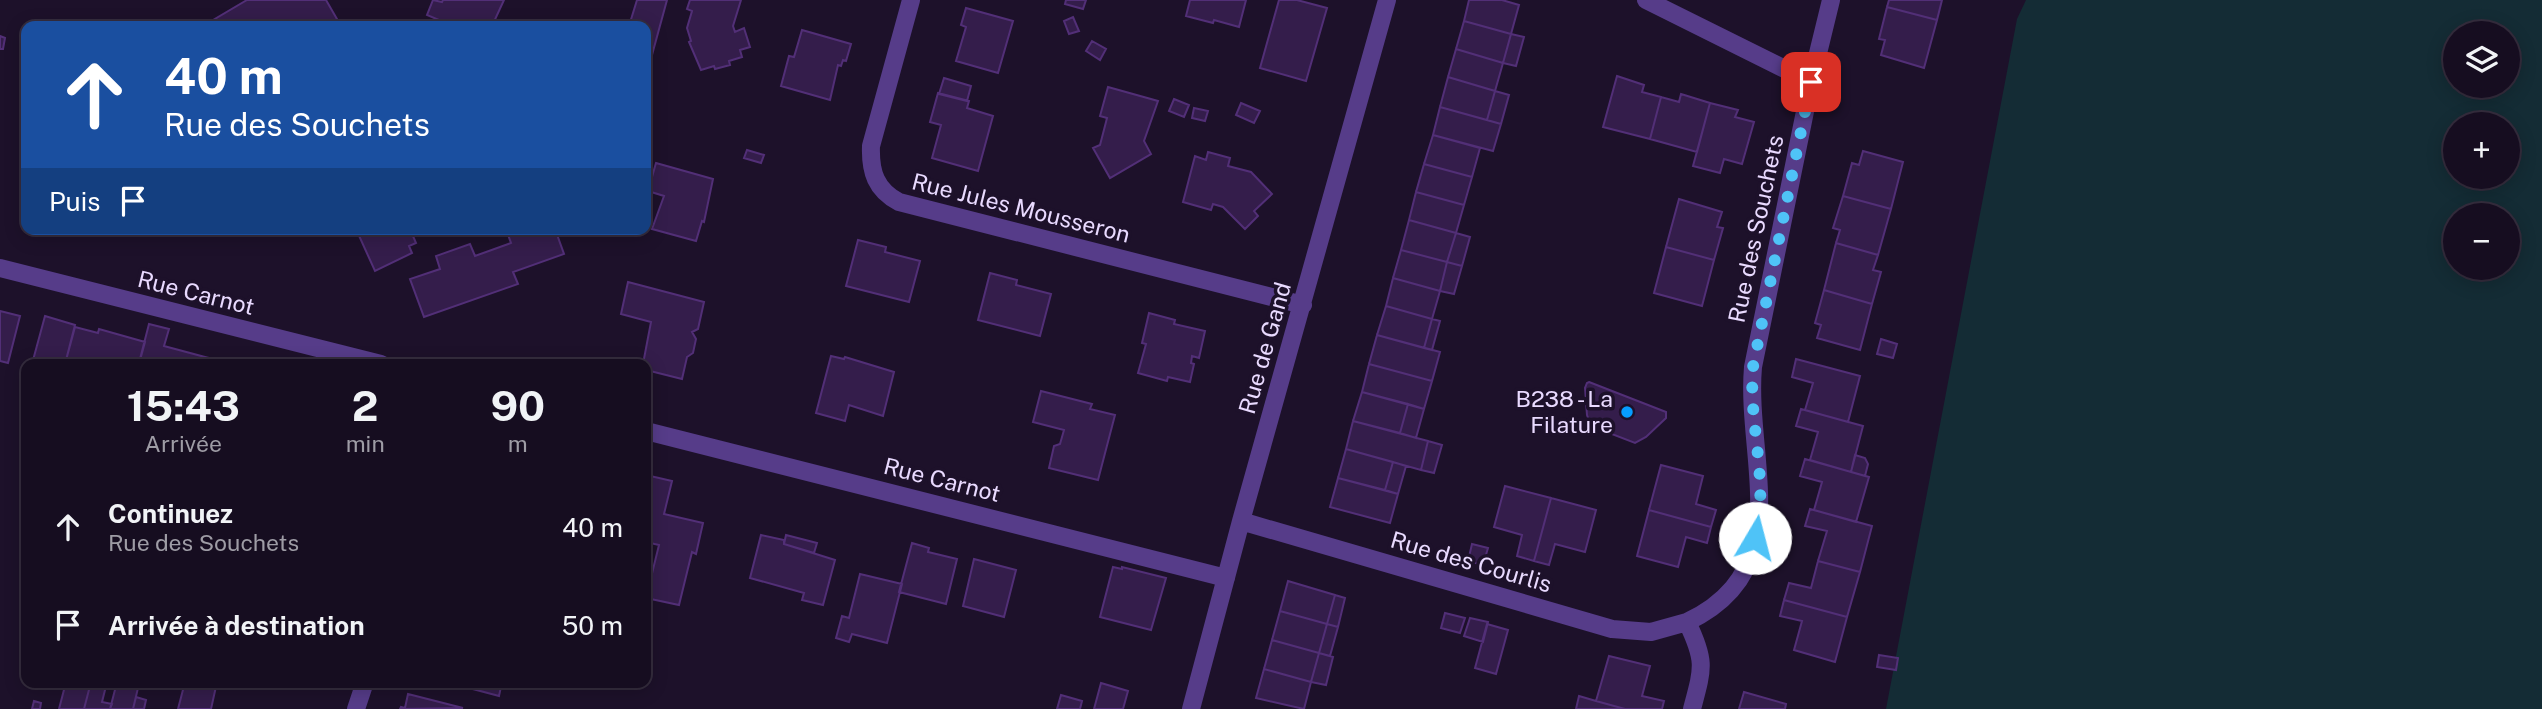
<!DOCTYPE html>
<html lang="fr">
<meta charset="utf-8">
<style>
body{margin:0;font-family:"Public Sans",sans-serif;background:#231b2d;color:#f1f3f6;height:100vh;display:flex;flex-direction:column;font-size:26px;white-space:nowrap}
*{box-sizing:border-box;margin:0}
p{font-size:23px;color:#9e9ca5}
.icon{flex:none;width:38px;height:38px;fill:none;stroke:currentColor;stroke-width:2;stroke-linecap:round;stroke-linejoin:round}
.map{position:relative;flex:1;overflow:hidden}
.drawer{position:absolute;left:21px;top:359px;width:630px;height:329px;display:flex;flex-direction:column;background:#160d20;border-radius:14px;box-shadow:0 4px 18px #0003,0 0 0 2px #352d3e}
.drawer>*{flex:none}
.hud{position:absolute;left:21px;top:21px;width:630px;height:214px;border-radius:14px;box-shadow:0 4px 18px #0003,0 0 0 2px #352d3e;background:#1a4fa0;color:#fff;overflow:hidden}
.tools{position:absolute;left:2443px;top:21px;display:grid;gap:14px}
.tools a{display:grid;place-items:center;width:77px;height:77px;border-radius:50%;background:#160d20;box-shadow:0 4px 18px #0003,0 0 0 2px #352d3e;font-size:35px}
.pin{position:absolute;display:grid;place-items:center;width:60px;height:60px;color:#fff;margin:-30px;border-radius:14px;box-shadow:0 4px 10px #0006}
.me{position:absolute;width:77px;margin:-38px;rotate:8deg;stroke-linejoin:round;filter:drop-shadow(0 0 5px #0008)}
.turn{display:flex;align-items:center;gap:24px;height:147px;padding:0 28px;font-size:32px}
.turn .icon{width:91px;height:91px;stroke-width:2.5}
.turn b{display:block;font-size:49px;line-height:60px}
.then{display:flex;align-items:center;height:66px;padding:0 28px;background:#0003;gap:14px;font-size:26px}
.eta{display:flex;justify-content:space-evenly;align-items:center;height:119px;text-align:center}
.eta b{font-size:42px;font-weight:700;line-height:49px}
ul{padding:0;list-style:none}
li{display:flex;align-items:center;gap:21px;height:98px;padding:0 28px}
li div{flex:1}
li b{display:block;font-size:26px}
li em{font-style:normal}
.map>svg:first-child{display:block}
.green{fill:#142c35;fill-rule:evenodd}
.building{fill:#341d4b;stroke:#522f77;stroke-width:2}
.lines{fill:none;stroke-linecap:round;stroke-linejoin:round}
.minor{stroke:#563c89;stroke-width:18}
.route{stroke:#4fc3f7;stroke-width:12;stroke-dasharray:0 21.6}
.poi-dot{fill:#069dff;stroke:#1d112a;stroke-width:2.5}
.labels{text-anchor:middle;stroke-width:7;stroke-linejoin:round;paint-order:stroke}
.street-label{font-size:23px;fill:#e9daff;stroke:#1d112a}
.poi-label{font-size:23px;fill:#e9daff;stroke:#1d112a;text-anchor:end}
</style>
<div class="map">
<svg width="2542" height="709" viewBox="0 0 2542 709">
<rect width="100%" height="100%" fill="#1d112a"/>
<path class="green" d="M2026,0H2542V709H1886L2017,19ZM2455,33H2508V86H2455ZM2455,124H2508V177H2455ZM2455,215H2508V268H2455Z"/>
<path class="building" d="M247,0H326L341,26H203Z
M433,0L442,2L443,0H504L492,26H453L427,15Z
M637,0H667L646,77V26H629Z
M690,0H741L733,26L735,32L744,28L750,47L740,50L742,57L729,61L730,65L715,69L714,66L701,70L689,42L691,41L687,28L692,11L687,9Z
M1066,0H1086L1083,9L1065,4Z
M1190,0H1246L1239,27L1214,20L1213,23L1186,16Z
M1279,0H1297L1327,8L1306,81L1260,68Z
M1469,0H1502L1519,5L1511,34L1464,21Z
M1889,0H1942L1937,20L1887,7Z
M1887,7L1937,20L1924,68L1881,55L1885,40L1879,39Z
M966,8L1013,21L998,73L956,61L966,27L961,25Z
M1073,17L1079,31L1069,34L1064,21Z
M1464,21L1511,34L1503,63L1456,49Z
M802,30L851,44L846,61L843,60L841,66L838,65L830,100L781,86L789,56L794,57Z
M1511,34L1524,37L1516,66L1503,63Z
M0,36L5,38L3,49H0Z
M1092,41L1106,49L1100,60L1086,51Z
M1456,49L1503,63L1495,91L1448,77Z
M1617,76L1644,85L1642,92L1661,97L1650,139L1603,127Z
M1448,77L1495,91L1487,120L1440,107Z
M944,78L971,86L967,101L939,94Z
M1108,87L1158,101L1144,141L1151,154L1110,178L1093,148L1100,145L1106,122L1107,118L1100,116Z
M1495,91L1509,95L1501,124L1487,120Z
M938,93L969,101L967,108L993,116L978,171L932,158L941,125L930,122Z
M1681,94L1710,103L1697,152L1650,139L1661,97L1679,102Z
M1174,99L1189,105L1184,117L1169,111Z
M1241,103L1260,111L1254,123L1236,115Z
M1710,103L1738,110L1735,117L1754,122L1742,164L1724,159L1720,173L1693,166Z
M1440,107L1501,124L1493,151L1433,135Z
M1194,108L1208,111L1205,121L1192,118Z
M1433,135L1480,148L1472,177L1424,164Z
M747,150L764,155L761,163L744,158Z
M1863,151L1903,162L1891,209L1843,196L1852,163L1859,165Z
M1208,152L1230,158L1228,166L1251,172L1272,194L1254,211L1258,216L1245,229L1223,207L1213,204L1211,210L1183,202L1195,156L1206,160Z
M656,163L713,179L704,222L702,221L696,241L652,229L664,196L648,191Z
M1424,164L1472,177L1464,205L1416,192Z
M1416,192L1464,205L1456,233L1409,220Z
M1843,196L1891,209L1878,255L1836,243L1840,230L1833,228Z
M1679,199L1722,212L1717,227L1723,228L1714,260L1666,247Z
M1409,220L1456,233L1447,262L1401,250Z
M356,229H410L416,243L409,246L412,253L375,271Z
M498,229H555L564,254L513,272L518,284L424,317L410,279L440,269L436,256L470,244L475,256L511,243L507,232L500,234Z
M1456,233L1470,237L1462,266L1447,262Z
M858,240L886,247L885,252L920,261L909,302L846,286Z
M1836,243L1878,255L1873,270L1881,272L1872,304L1824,290Z
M1666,247L1714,260L1702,306L1654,293Z
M1401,250L1447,262L1440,291L1393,278Z
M1447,262L1462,266L1454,294L1440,291Z
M990,273L1017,280L1016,285L1051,294L1040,336L978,320Z
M1393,278L1440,291L1432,319L1386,306Z
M628,282L704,302L698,329L692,332L696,339L693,353L687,357L682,379L646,370V364H643L651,322L621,314Z
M1824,290L1872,304L1860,350L1817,338L1821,325L1815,323Z
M1386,306L1432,319L1424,348L1377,335Z
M0,311L20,316L8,363L0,361Z
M1149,313L1175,320L1174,324L1205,331L1199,358L1192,356L1191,363L1194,364L1190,382L1168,377L1167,381L1138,373L1146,344L1142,343Z
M45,316L75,325L65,364H32Z
M1432,319L1440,321L1432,350L1424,348Z
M149,324L169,329L164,346L205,357L203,364H159L140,359Z
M75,327L98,333L99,329L145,342L139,364H65Z
M1377,335L1440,352L1432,381L1369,364Z
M1881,339L1897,344L1893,358L1877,354Z
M831,356L844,359L845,357L894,372L883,416L849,405L845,421L816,413Z
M205,357L221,361L220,364H203Z
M1796,359L1860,376L1848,422L1805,410L1813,383L1792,377Z
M1369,364L1432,381L1424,409L1362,392Z
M1589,382L1666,412V418L1646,437L1635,443L1591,426L1587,415L1585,388L1587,383Z
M1041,391L1092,404L1090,409L1115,415L1098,480L1049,468L1054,446L1060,444L1064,430L1033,422Z
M1362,392L1408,404L1400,433L1353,421Z
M1408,404L1424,409L1416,438L1400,433Z
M1801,409L1863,426L1851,472L1810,460L1818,432L1796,426Z
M1353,421L1428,441L1421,470L1346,449Z
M1428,441L1442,445L1434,473L1421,470Z
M1346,449L1393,462L1385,490L1338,478Z
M1855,455L1865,458L1868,464L1865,476L1851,472Z
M1805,459L1869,477L1856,522L1814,510L1822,482L1800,476Z
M1393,462L1406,466L1398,494L1385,490Z
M1661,465L1703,476L1696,504L1716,510L1711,527L1649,510Z
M646,475L672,481L664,514L703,523L696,554L692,552L679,605L646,598L659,545L646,542Z
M1338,478L1398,494L1390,523L1330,507Z
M1505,486L1551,498L1534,561L1517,556L1522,535L1494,527Z
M1551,498L1596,510L1585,552L1555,544L1549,565L1534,561Z
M1810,509L1872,526L1860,572L1818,561L1827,531L1805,526Z
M1649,510L1711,527L1707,543L1686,537L1678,567L1637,556Z
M761,535L784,540V544L835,560L823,605L802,600L804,593L750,578Z
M786,535L817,543L814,553L784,544Z
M912,543L929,548L928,552L957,559L946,604L899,592Z
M1472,544L1488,548L1483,565L1468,561Z
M974,559L1016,570L1004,617L963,606Z
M1818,561L1860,572L1847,617L1784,600L1789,583L1811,588Z
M1113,567L1122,569V567L1166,578L1151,630L1100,617Z
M860,574L902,584L887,643L852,634L849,642L836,638L842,616L849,618Z
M1288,581L1335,595L1327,624L1280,611Z
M1335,595L1345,598L1338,627L1327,624Z
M1784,600L1847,617L1835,662L1794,650L1802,621L1780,616Z
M1280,611L1327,624L1319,653L1272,640Z
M1445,613L1465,618L1460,633L1441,628Z
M1470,618L1488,622L1483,642L1464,636Z
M1327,624L1338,627L1330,656L1319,653Z
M1487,624L1508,630L1496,674L1475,668Z
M1272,640L1319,653L1311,682L1264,669Z
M1319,653L1333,657L1326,685L1311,682Z
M1879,655L1898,658L1896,670L1877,667Z
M1609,656L1650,666L1642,696L1664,701L1662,709H1625L1596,701Z
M1264,669L1311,682L1304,709L1256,698Z
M66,682H91L84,709H59Z
M91,682H107L102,702L112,704L110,709H84Z
M117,682L138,688L133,709H110Z
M185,682H217L211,709H178Z
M455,682H502L499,696L454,684Z
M1101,683L1128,691L1123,709H1094Z
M1744,692L1786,704L1785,709H1739Z
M408,694L463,708L400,709L401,707L405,708Z
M1061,695L1082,701L1080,709H1057Z
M1579,696L1596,701L1625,709H1576Z
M136,697L146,700L144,709H133Z
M34,701L41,703L40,709H32Z"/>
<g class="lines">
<path class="minor" d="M911,0L871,146C870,172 876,190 899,202L1303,305
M1646,0L1811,82
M0,268L381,364
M646,431L1226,578
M1241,521L1612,629L1651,632L1687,622C1706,661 1703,668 1692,709
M1687,622C1799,569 1745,460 1753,367L1811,82L1831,0
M356,709L365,682
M1191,709L1241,521L1387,0"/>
</g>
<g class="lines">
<path class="route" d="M1755,538C1770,483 1748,424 1753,367L1811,82"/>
</g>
<circle class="poi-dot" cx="1627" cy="412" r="7"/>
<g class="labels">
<g class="street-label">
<text transform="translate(1021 208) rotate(14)" y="8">Rue Jules Mousseron</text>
<text transform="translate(1756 229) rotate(-78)" y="8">Rue des Souchets</text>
<text transform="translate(196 293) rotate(14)" y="8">Rue Carnot</text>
<text transform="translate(1265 348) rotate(-74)" y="8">Rue de Gand</text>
<text transform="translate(942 480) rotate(14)" y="8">Rue Carnot</text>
<text transform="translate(1471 562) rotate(16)" y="8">Rue des Courlis</text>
</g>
<g class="poi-label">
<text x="1613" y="407">B238 - La<tspan x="1613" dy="26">Filature</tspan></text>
</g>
</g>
</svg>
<div class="tools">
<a><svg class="icon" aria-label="layers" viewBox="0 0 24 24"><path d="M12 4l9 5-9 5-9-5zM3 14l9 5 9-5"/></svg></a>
<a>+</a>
<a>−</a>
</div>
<div class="pin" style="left:1811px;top:82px;background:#d93025"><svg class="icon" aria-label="arrive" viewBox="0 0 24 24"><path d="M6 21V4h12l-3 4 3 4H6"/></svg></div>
<svg class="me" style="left:1755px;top:538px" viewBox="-20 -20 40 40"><circle r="19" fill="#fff"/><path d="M0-13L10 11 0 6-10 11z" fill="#4fc3f7"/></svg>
<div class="hud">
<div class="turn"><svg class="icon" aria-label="ahead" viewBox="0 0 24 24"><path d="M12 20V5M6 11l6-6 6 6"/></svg><div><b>40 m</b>Rue des Souchets</div></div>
<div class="then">Puis<svg class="icon" aria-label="arrive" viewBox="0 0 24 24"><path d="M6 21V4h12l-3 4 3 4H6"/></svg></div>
</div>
<section class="drawer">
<div class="eta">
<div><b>15:43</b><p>Arrivée</p></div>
<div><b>2</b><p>min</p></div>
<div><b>90</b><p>m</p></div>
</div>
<ul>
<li><svg class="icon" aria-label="ahead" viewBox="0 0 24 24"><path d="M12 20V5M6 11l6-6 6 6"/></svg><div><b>Continuez</b><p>Rue des Souchets</p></div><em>40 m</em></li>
<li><svg class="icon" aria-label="arrive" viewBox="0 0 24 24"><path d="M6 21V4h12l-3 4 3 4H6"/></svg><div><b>Arrivée à destination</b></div><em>50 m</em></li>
</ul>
</section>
</div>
